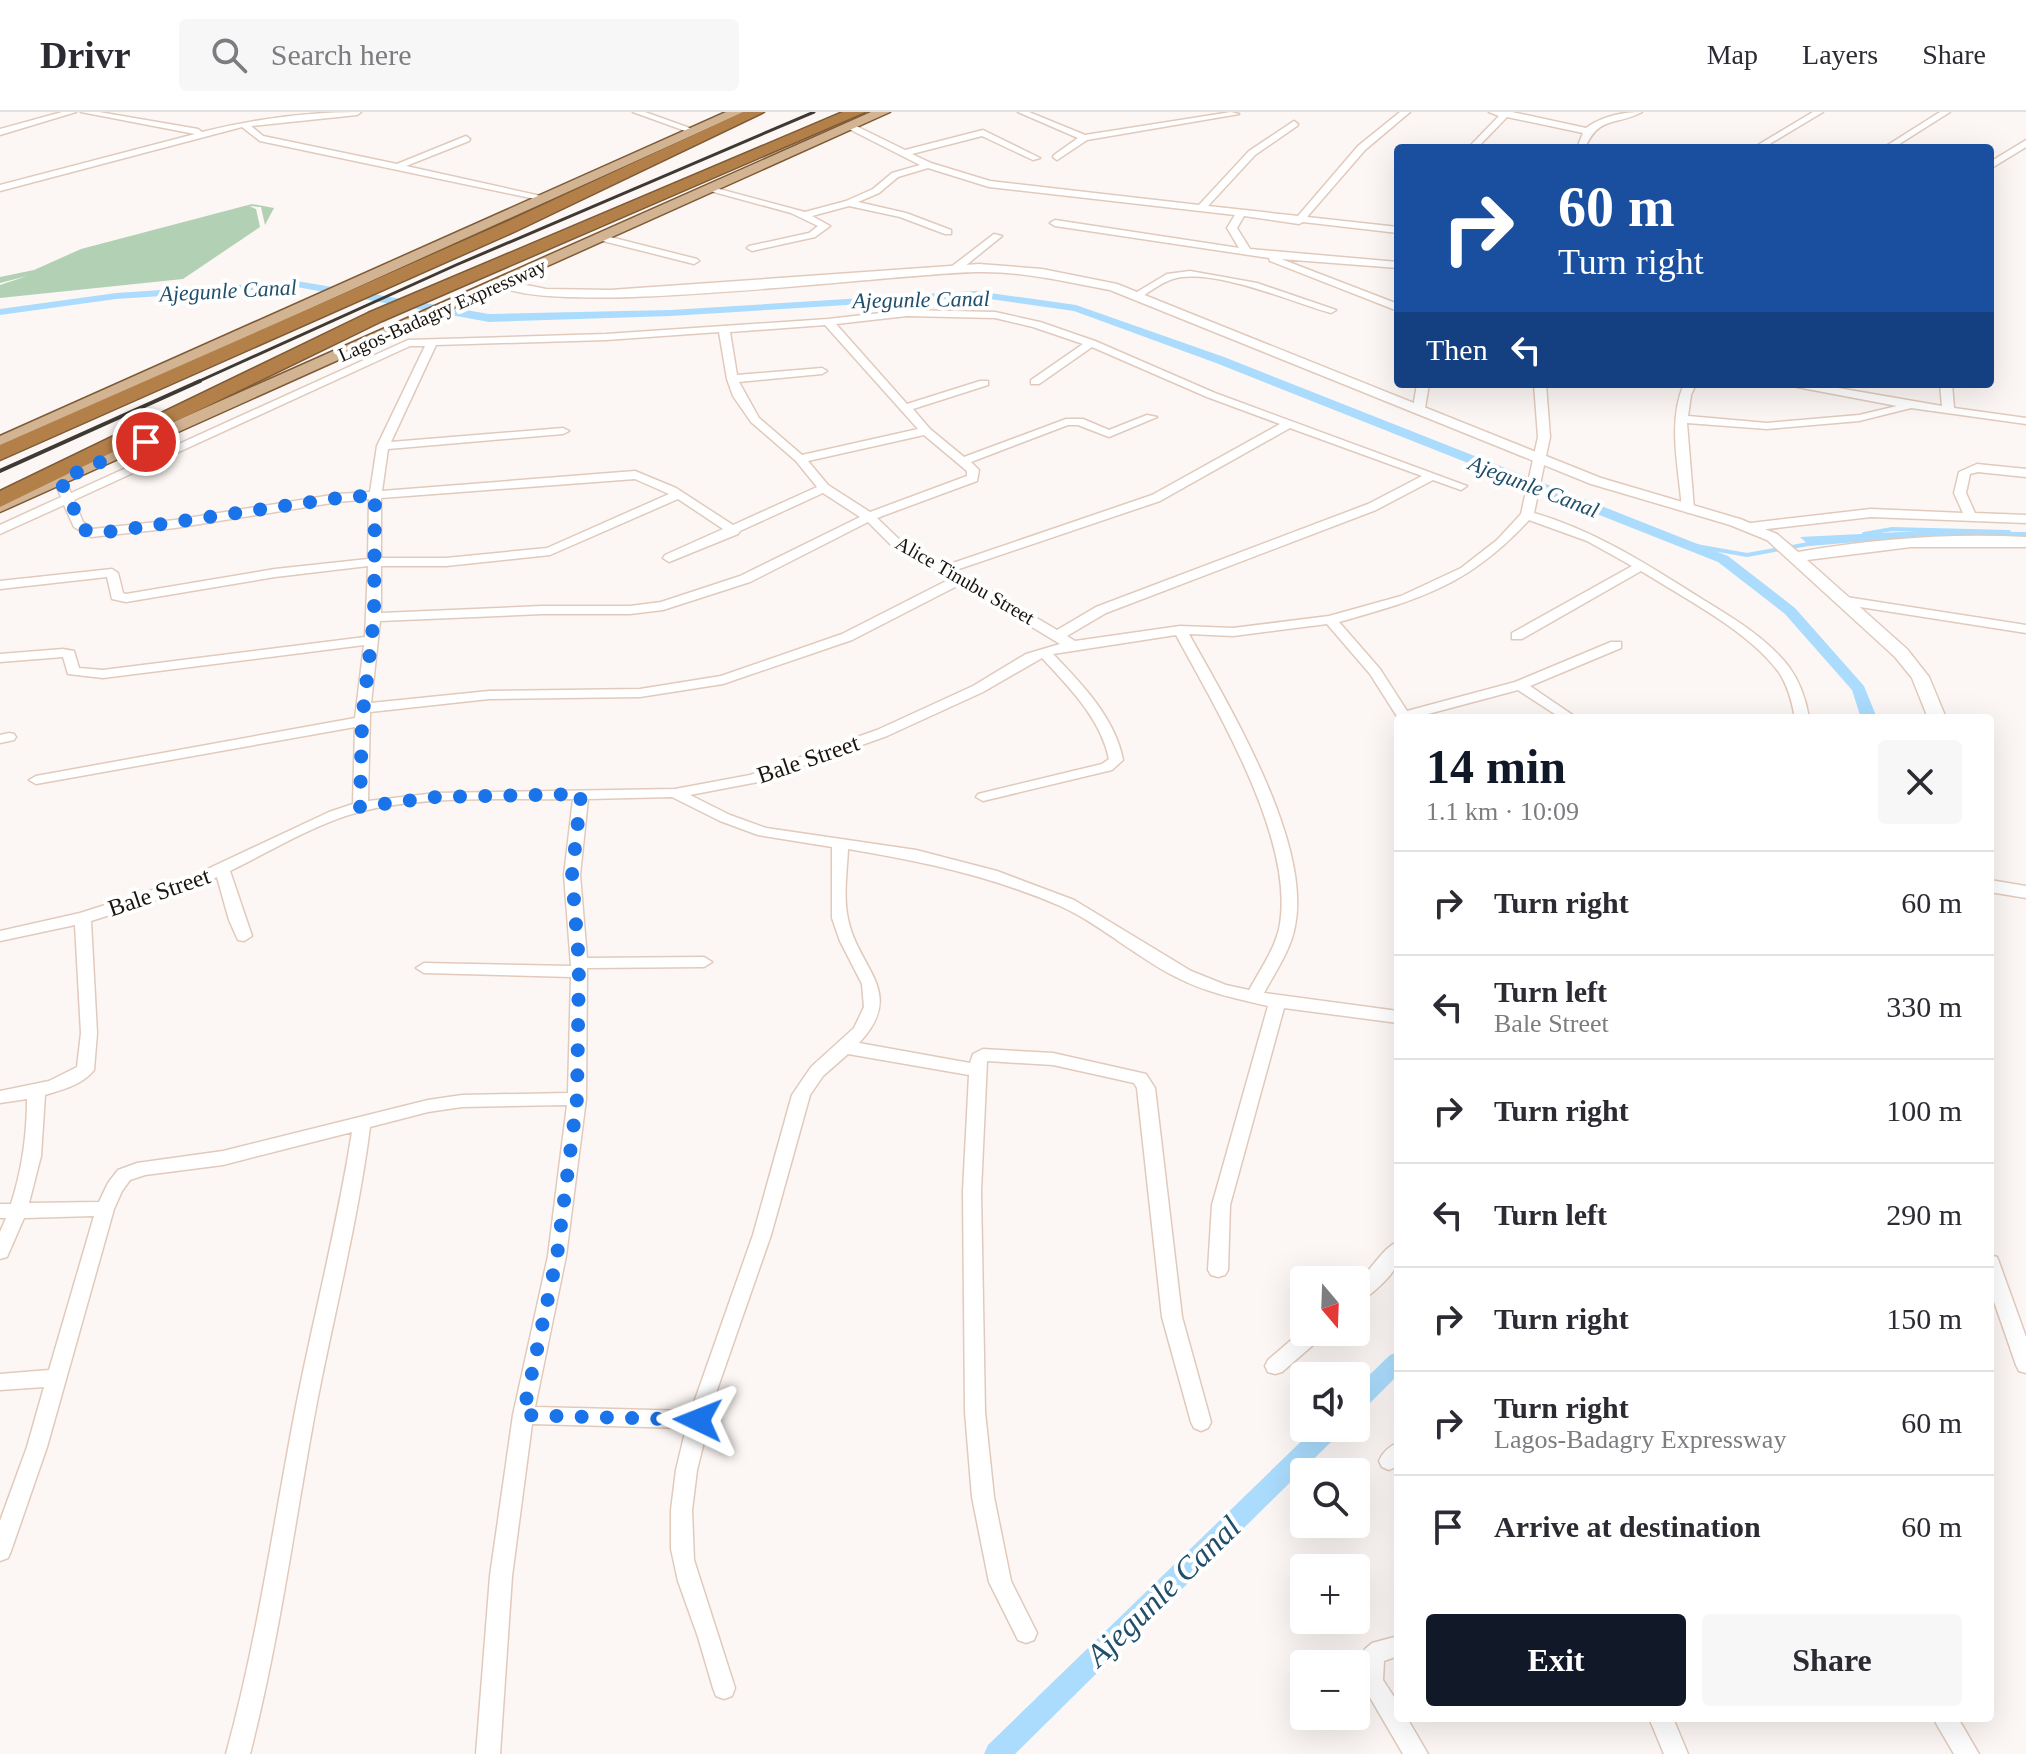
<!DOCTYPE html>
<meta charset="utf-8">
<style>
body{margin:0;font-family:Georgia,serif;background:#f7f7f7;color:#2b2b33;height:100vh;display:flex;flex-direction:column;font-size:30px;white-space:nowrap}
*{box-sizing:border-box;margin:0}
p{font-size:26px;color:#7c7c81}
.icon{flex:none;width:44px;height:44px;fill:none;stroke:currentColor;stroke-width:2;stroke-linecap:round;stroke-linejoin:round}
.map{position:relative;flex:1;overflow:hidden}
.sheet{position:absolute;left:1394px;top:602px;width:600px;height:1008px;display:flex;flex-direction:column;background:#fff;border-radius:8px;box-shadow:0 8px 32px #0002}
.sheet>*{flex:none}
.top-card{position:absolute;left:1394px;top:32px;width:600px;height:244px;border-radius:8px;box-shadow:0 8px 32px #0002;background:#1a4fa0;color:#fff;overflow:hidden}
.needle{width:52px;rotate:161deg}
.controls{position:absolute;left:1290px;top:1154px;display:grid;gap:16px}
.controls a{display:grid;place-items:center;width:80px;height:80px;border-radius:8px;background:#fff;box-shadow:0 8px 32px #0002;font-size:40px}
.pin{position:absolute;display:grid;place-items:center;width:68px;height:68px;color:#fff;margin:-34px;border:4px solid #fff;border-radius:50%;box-shadow:0 2px 8px #0007}
.me{position:absolute;width:88px;margin:-44px;rotate:272deg;stroke-linejoin:round;filter:drop-shadow(0 0 6px #0008)}
.turn{display:flex;align-items:center;gap:28px;height:168px;padding:0 32px;font-size:36px}
.turn .icon{width:104px;height:104px;stroke-width:2.5}
.turn b{display:block;font-size:56px;line-height:68px}
.then{display:flex;align-items:center;height:76px;padding:0 32px;background:#0003;gap:16px;font-size:30px}
.round{display:grid;place-items:center;flex:none;width:84px;height:84px;border-radius:8px;background:#f7f7f7}
.headline{display:flex;align-items:center;justify-content:space-between;height:136px;padding:0 32px}
h1{font-size:48px;font-weight:700;line-height:60px;color:#111827}
.button{display:flex;gap:16px;margin-top:auto;padding:16px 32px}
.button a{flex:1;height:92px;border-radius:8px;background:#111827;color:#fff;font-size:32px;font-weight:700;line-height:92px;text-align:center}
.button a+a{background:#f7f7f7;color:#2b2b33}
ul{padding:0;list-style:none}
li{display:flex;align-items:center;gap:24px;height:104px;padding:0 32px;border-top:2px solid #e1e1e2}
li div{flex:1}
li b{display:block;font-size:30px}
li em{font-style:normal}
header{display:flex;align-items:center;gap:48px;box-sizing:border-box;height:112px;padding:0 40px;background:#fff;border-bottom:2px solid #e1e1e2}
header strong{font-size:38px}
nav{display:flex;gap:44px;margin-inline-start:auto;font-size:28px}
.search{width:560px;height:72px;background:#f7f7f7;display:flex;align-items:center;gap:20px;box-sizing:border-box;padding:0 28px;border-radius:8px;color:#7c7c81;font-size:30px}
.map>svg:first-child{display:block}
.green{fill:#b2d0b3}
.water{fill:#abdcfd}
.lines{fill:none;stroke-linecap:round;stroke-linejoin:round}
.stream{stroke:#abdcfd;stroke-width:4}
.canal{fill:#abdcfd;fill-rule:evenodd}
.minor-casing{stroke:#e1cabc;stroke-width:3}
.tertiary-casing{stroke:#e1cabc;stroke-width:3}
.primary-casing{stroke:#7e5a35;stroke-width:3}
.motorway-casing{stroke:#7e5a35;stroke-width:3}
.minor{fill:#fff;fill-rule:evenodd}
.tertiary{fill:#fff;fill-rule:evenodd}
.primary{fill:#d2b392;fill-rule:evenodd}
.motorway{fill:#b4804a;fill-rule:evenodd}
.rail-far1{stroke:#3f3933;stroke-width:3}
.rail{stroke:#3f3933;stroke-width:4}
.route{stroke:#1a73e8;stroke-width:14;stroke-dasharray:0 25.2}
.labels{text-anchor:middle;stroke-width:8;stroke-linejoin:round;paint-order:stroke}
.far-street-label{font-size:20px;fill:#1b140e;stroke:#fff}
.far-water-label{font-size:22px;font-style:italic;fill:#204f6b;stroke:#fff}
.street-label{font-size:24px;fill:#1b140e;stroke:#fff}
.near-water-label{font-size:32px;font-style:italic;fill:#204f6b;stroke:#fff}
</style>
<header>
<strong>Drivr</strong>
<div class="search"><svg class="icon" aria-label="search" viewBox="0 0 24 24"><circle cx="10" cy="10" r="6"/><path d="M15 15l6 6"/></svg>Search here</div>
<nav><a>Map</a><a>Layers</a><a>Share</a></nav>
</header>
<div class="map">
<svg width="2026" height="1642" viewBox="0 0 2026 1642">
<rect width="100%" height="100%" fill="#fcf7f4"/>
<path class="green" d="M252,92L274,96L265,113L261,95L249,94L256,97L260,115L183,167L0,186V173L27,164L0,171V165L34,158L81,137Z"/>
<path class="water" d="M1920,419L2026,420V426L1927,424L1810,434L1800,425Z"/>
<g class="lines">
<path class="stream" d="M1864,422L1892,417L2009,420
M1685,432L1747,443L1814,431"/>
<path class="canal" d="M297,169L489,202L671,198L976,179L1076,193L1224,245L1728,444L1795,496L1864,574L1877,606H1861L1852,578L1785,502L1718,450L1216,251L1074,199L976,185L671,204L489,210L297,175L116,187L0,203V197L116,181Z
M1398,1240V1263L1364,1297L1356,1299V1276L1390,1243Z
M1315,1316H1342L1338,1323L1015,1642H984L988,1633Z"/>
<g class="minor-casing">
<path id="minor" d="M62,0H76L0,23V17Z
M81,0H99L198,17L202,20C254,7 308,0 361,0L357,3L251,14L263,24L397,52L466,24L470,27L469,29L406,54L550,86L545,89L260,29L242,15L0,79V73L195,22Z
M633,0H645L698,19L691,21Z
M1018,0H1029L1085,23L1231,0L1239,2L1087,28L1057,48L1053,45L1054,43L1078,26Z
M1400,0H1410L1365,38L1307,105L1398,115V121L1303,110L1299,112L1244,104L1237,116L1250,137L1398,150V156L1281,147L1398,192V199L1270,149L1269,146L1055,114L1050,111L1055,108L1239,136L1227,116L1235,103L989,75L928,56L898,65L879,81L858,90L906,101L951,118V122H945L900,105L849,94L812,104L830,114L815,125L752,139L747,136L749,134L809,121L818,114L791,101L703,77L708,74L805,100L846,89L873,77L892,61L920,53L847,16V12L850,11L905,38L983,18L1040,46L1033,48L982,24L912,42L931,51L990,69L1199,93L1249,39L1294,9L1298,12L1297,14L1255,43L1208,94L1298,104L1358,34Z
M1489,0H1512L1586,16C1602,4 1623,0 1642,0C1616,14 1599,3 1585,36H1577L1583,21L1507,5L1477,36H1468L1499,4Z
M1813,0H1823L1763,36H1753Z
M1940,0H1950L1893,36H1883Z
M2026,28V35L1990,57V50Z
M994,122L1002,124L959,159H951V155Z
M602,123L697,147L699,149L694,152L599,128L597,126Z
M1190,159L1257,171L1336,198L1331,201C1292,190 1212,155 1173,167C1162,170 1151,179 1141,185L1132,183L1167,162Z
M907,198L995,200L1040,210L1095,229L1215,281L1467,374L1461,378L1433,368L1376,398L1106,501L1067,524L1075,529L1180,514L1233,516L1329,504L1401,484L1461,456L1497,428L1521,402L1538,325L1534,272H1546L1550,325L1534,401C1596,419 1648,453 1702,487C1733,506 1767,526 1789,555C1800,570 1806,588 1809,606H1795C1792,590 1788,573 1778,559C1747,518 1684,486 1641,459L1522,527H1512V521L1632,454L1587,429L1529,408C1469,473 1421,487 1339,510L1380,557L1407,599L1515,570L1611,530H1621V536L1530,574L1577,606H1561L1518,578L1413,606H1398L1370,562L1327,512L1233,524L1189,522C1229,594 1312,731 1295,814C1291,838 1275,860 1264,881L1398,899V911L1284,896L1230,1093L1228,1158L1225,1163L1218,1165L1211,1163L1208,1158L1212,1093L1268,894C1238,887 1208,881 1180,867C1138,847 1102,813 1060,794C991,764 921,749 848,737C847,760 843,784 848,807C858,857 907,880 859,931L970,951L973,942L983,937L1053,941L1146,962L1155,976L1182,1205L1211,1310L1208,1316L1201,1319L1194,1316L1191,1310L1162,1205L1137,976L1134,971L1053,953L987,949L981,1079L985,1300L994,1385L1011,1469L1037,1521L1034,1528L1026,1531L1018,1528L989,1470L972,1385L965,1300L963,1079L969,963L848,942L823,964L810,983L771,1123L717,1278L697,1358L692,1398L694,1448L735,1576L732,1584L724,1587L716,1584L713,1576L698,1525L678,1469L671,1437V1398L676,1358L686,1316L532,1312L512,1464L500,1642H476L490,1464L513,1303L548,1144L567,993L462,995L428,1000L370,1015C358,1108 335,1198 317,1290C295,1407 280,1526 250,1642H226C258,1526 274,1407 297,1289C315,1199 338,1110 352,1020L223,1053L145,1063L130,1068L122,1079L114,1097L47,1335L11,1439L8,1446L0,1449V1409L27,1335L44,1275L0,1278V1262L49,1258L94,1104L24,1106L7,1145L0,1147V1120L6,1106H0V1092H11C22,1058 27,1023 27,987L0,991V979L49,969L77,955L81,921L75,813L0,829V819L80,801L184,768L329,700L353,692L355,615L36,672L29,668L36,664L355,606L364,533L103,566L68,562L63,545L0,550V542L63,537L74,539L79,556L103,558L365,525L368,454L275,465L126,490L112,487L107,465L0,477V469L112,457L118,461L123,481L126,482L275,457L368,447L369,387L338,390L175,416L91,425L74,415L64,393L0,422V413L61,385L54,368L56,365H64L71,381L408,228L606,222L828,207ZM907,204L995,206L1033,215L1083,232L1031,268V272H1039L1092,235L1207,285L1280,312L1152,383L947,453L903,431L877,406L977,369L979,358L971,350L1068,313H1078L1109,325L1157,305L1147,303L1109,318L1083,307H1066L964,345L930,317L913,297L988,273V269H980L907,292L836,212ZM825,213L918,317L802,343L759,306L739,270L822,262L827,259L822,256L737,263L730,220ZM719,220L727,267L733,284L751,310L796,349L817,375L733,413L676,376L635,359L382,379L388,337L563,322L569,319L563,316L391,330L436,233L606,228ZM410,234H425L377,334L370,380L338,382L175,408L93,417L83,410L74,388ZM1290,316L1422,364L1368,392L1096,495L1057,518L956,458L1160,389ZM924,323L967,359V364L870,400L828,373L808,349ZM635,367L669,382L547,436L446,446H381V386ZM823,381L860,405L740,464L661,490L630,494H542L381,501V454H446L550,443L678,387L723,417L665,443L663,446L669,450L738,422L740,419ZM868,410L895,437L952,466L842,522L721,564L640,577L489,579L371,591L380,509L542,502H630L663,498L750,470ZM961,472L1060,532L1026,542L973,574L877,618L750,663L675,677L436,681L368,689L370,600L489,587L640,585L723,572L852,528ZM1176,523C1216,597 1294,726 1280,812C1276,836 1260,858 1249,878L1226,873L1191,859L1074,788L997,759L916,738L766,716L730,703L690,683L758,670L887,624L983,580L1042,546C1069,575 1101,607 1109,647L1102,652L978,682L976,685L983,689L1112,658L1123,648C1115,606 1082,572 1053,542ZM672,685L720,709L758,723L832,735V806L840,829L862,872L864,895L854,916L811,955L792,983L753,1123L691,1299L535,1295L566,1144L586,987L587,856L704,855L712,850L704,845L587,846L580,763L588,687ZM573,687L564,763L571,854L424,851L416,856L424,861L571,865L568,981L462,983L428,988L223,1039L137,1051L118,1058L108,1071L99,1090L29,1091L41,1044L45,983C62,978 82,973 94,958L97,921L91,809L194,776L217,765L229,808L238,828L244,829L252,824L230,759C271,739 314,712 359,700C423,683 506,688 573,687Z
M1417,272H1429L1425,296L1419,299L1413,296Z
M1684,272H1696L1691,283L1688,304L1767,311L1859,303L1897,294L1797,275L1791,272H1815L1942,294L1940,272H1952L1954,296L2026,306V312L1911,296L1859,309L1767,317L1687,311L1694,397L1688,401L1682,397C1679,357 1667,310 1684,272Z
M1977,352L2026,357V365L1978,360L1970,362L1966,381L1975,401L2026,403V411L1871,405L1751,419L1745,415L1751,411L1871,397L1963,401L1954,381L1959,360Z
M1846,485L2026,513V521L1841,492V486Z
M9,621L14,622L16,625L14,628L0,631V623Z
M1398,1130C1398,1135 1399,1144 1398,1150C1394,1163 1369,1186 1356,1191V1172C1369,1161 1384,1134 1398,1130Z
M1990,1143L1997,1145L1999,1150L2026,1225V1261L2019,1259L2016,1253L1990,1178Z
M1304,1217V1220H1324L1321,1226L1282,1260L1275,1262L1268,1260L1265,1254L1268,1248Z
M1398,1331V1354L1389,1358L1382,1355L1379,1349C1383,1340 1389,1334 1398,1331Z
M1398,1524V1544L1384,1549L1383,1568L1398,1591V1606H1407L1428,1642H1403L1361,1570L1362,1544L1365,1537L1372,1531Z
M1649,1606H1673L1688,1642H1664Z
M1933,1606H1958L1979,1642H1954Z"/>
</g>
<g class="tertiary-casing">
<path id="tertiary" d="M979,152L1042,157L1117,172L1601,366L1740,407L1777,422L1798,440C1874,427 1949,421 2026,425V435H1911L1807,448L1907,537L1929,565L1946,606H1928L1912,566L1895,545L1767,428L1730,413L1591,372L1110,178C1066,170 1022,159 978,160C895,161 546,208 496,172L502,168L546,177L610,178Z
M1990,768L2026,774V786L1990,780Z"/>
</g>
<g class="primary-casing">
<path id="primary" d="M726,0H744L0,337V324Z
M871,0H890L0,400V387Z"/>
</g>
<g class="motorway-casing">
<path id="motorway" d="M743,0H764L516,119L0,348V333L504,111Z
M843,0H865L382,209L0,395V379L368,201Z"/>
</g>
<use href="#minor" class="minor"/>
<use href="#tertiary" class="tertiary"/>
<use href="#primary" class="primary"/>
<use href="#motorway" class="motorway"/>
<path class="rail-far1" d="M195,271L456,153L814,0"/>
<path class="rail" d="M0,359L200,269"/>
</g>
<g class="lines">
<path class="route" d="M146,330L60,368L84,418L101,421L338,386L375,383L374,505L362,609L360,695L436,685L581,682L572,763L579,851L577,987L557,1144L523,1303L698,1308"/>
</g>
<g class="labels">
<g class="far-street-label">
<text transform="translate(442 198) rotate(-24)" y="7">Lagos-Badagry Expressway</text>
<text transform="translate(965 468) rotate(30)" y="7">Alice Tinubu Street</text>
</g>
<g class="far-water-label">
<text transform="translate(228 178) rotate(-3)" y="8">Ajegunle Canal</text>
<text transform="translate(921 187) rotate(-1)" y="8">Ajegunle Canal</text>
<text transform="translate(1534 374) rotate(21)" y="8">Ajegunle Canal</text>
</g>
<g class="street-label">
<text transform="translate(808 647) rotate(-19)" y="8">Bale Street</text>
<text transform="translate(159 780) rotate(-19)" y="8">Bale Street</text>
</g>
<g class="near-water-label">
<text transform="translate(1163 1479) rotate(-44)" y="11">Ajegunle Canal</text>
</g>
</g>
</svg>
<div class="controls">
<a><svg class="needle" viewBox="-14 -14 28 28"><path d="M0-13l5 13h-10z" fill="#e53935"/><path d="M0 13l5-13h-10z" fill="#7c7c81"/></svg></a>
<a><svg class="icon" aria-label="sound" viewBox="0 0 24 24"><path d="M4 9h4l5-4v14l-5-4H4zM17 9q2 3 0 6"/></svg></a>
<a><svg class="icon" aria-label="search" viewBox="0 0 24 24"><circle cx="10" cy="10" r="6"/><path d="M15 15l6 6"/></svg></a>
<a>+</a>
<a>−</a>
</div>
<div class="pin" style="left:146px;top:330px;background:#d93025"><svg class="icon" aria-label="arrive" viewBox="0 0 24 24"><path d="M6 21V4h12l-3 4 3 4H6"/></svg></div>
<svg class="me" style="left:698px;top:1308px" viewBox="-20 -20 40 40"><path d="M0-17L14 15 0 8-14 15z" fill="#1a73e8" stroke="#fff" stroke-width="4"/></svg>
<div class="top-card">
<div class="turn"><svg class="icon" aria-label="right" viewBox="0 0 24 24"><path d="M7 20v-9h11M14 6l5 5-5 5"/></svg><div><b>60 m</b>Turn right</div></div>
<div class="then">Then<svg class="icon" aria-label="left" viewBox="0 0 24 24"><path d="M17 20v-9H6M10 6l-5 5 5 5"/></svg></div>
</div>
<section class="sheet">
<div class="headline"><div><h1>14 min</h1><p>1.1 km · 10:09</p></div><a class="round"><svg class="icon" aria-label="close" viewBox="0 0 24 24"><path d="M6 6l12 12M18 6L6 18"/></svg></a></div>
<ul>
<li><svg class="icon" aria-label="right" viewBox="0 0 24 24"><path d="M7 20v-9h11M14 6l5 5-5 5"/></svg><div><b>Turn right</b></div><em>60 m</em></li>
<li><svg class="icon" aria-label="left" viewBox="0 0 24 24"><path d="M17 20v-9H6M10 6l-5 5 5 5"/></svg><div><b>Turn left</b><p>Bale Street</p></div><em>330 m</em></li>
<li><svg class="icon" aria-label="right" viewBox="0 0 24 24"><path d="M7 20v-9h11M14 6l5 5-5 5"/></svg><div><b>Turn right</b></div><em>100 m</em></li>
<li><svg class="icon" aria-label="left" viewBox="0 0 24 24"><path d="M17 20v-9H6M10 6l-5 5 5 5"/></svg><div><b>Turn left</b></div><em>290 m</em></li>
<li><svg class="icon" aria-label="right" viewBox="0 0 24 24"><path d="M7 20v-9h11M14 6l5 5-5 5"/></svg><div><b>Turn right</b></div><em>150 m</em></li>
<li><svg class="icon" aria-label="right" viewBox="0 0 24 24"><path d="M7 20v-9h11M14 6l5 5-5 5"/></svg><div><b>Turn right</b><p>Lagos-Badagry Expressway</p></div><em>60 m</em></li>
<li><svg class="icon" aria-label="arrive" viewBox="0 0 24 24"><path d="M6 21V4h12l-3 4 3 4H6"/></svg><div><b>Arrive at destination</b></div><em>60 m</em></li>
</ul>
<div class="button"><a>Exit</a><a>Share</a></div>
</section>
</div>
